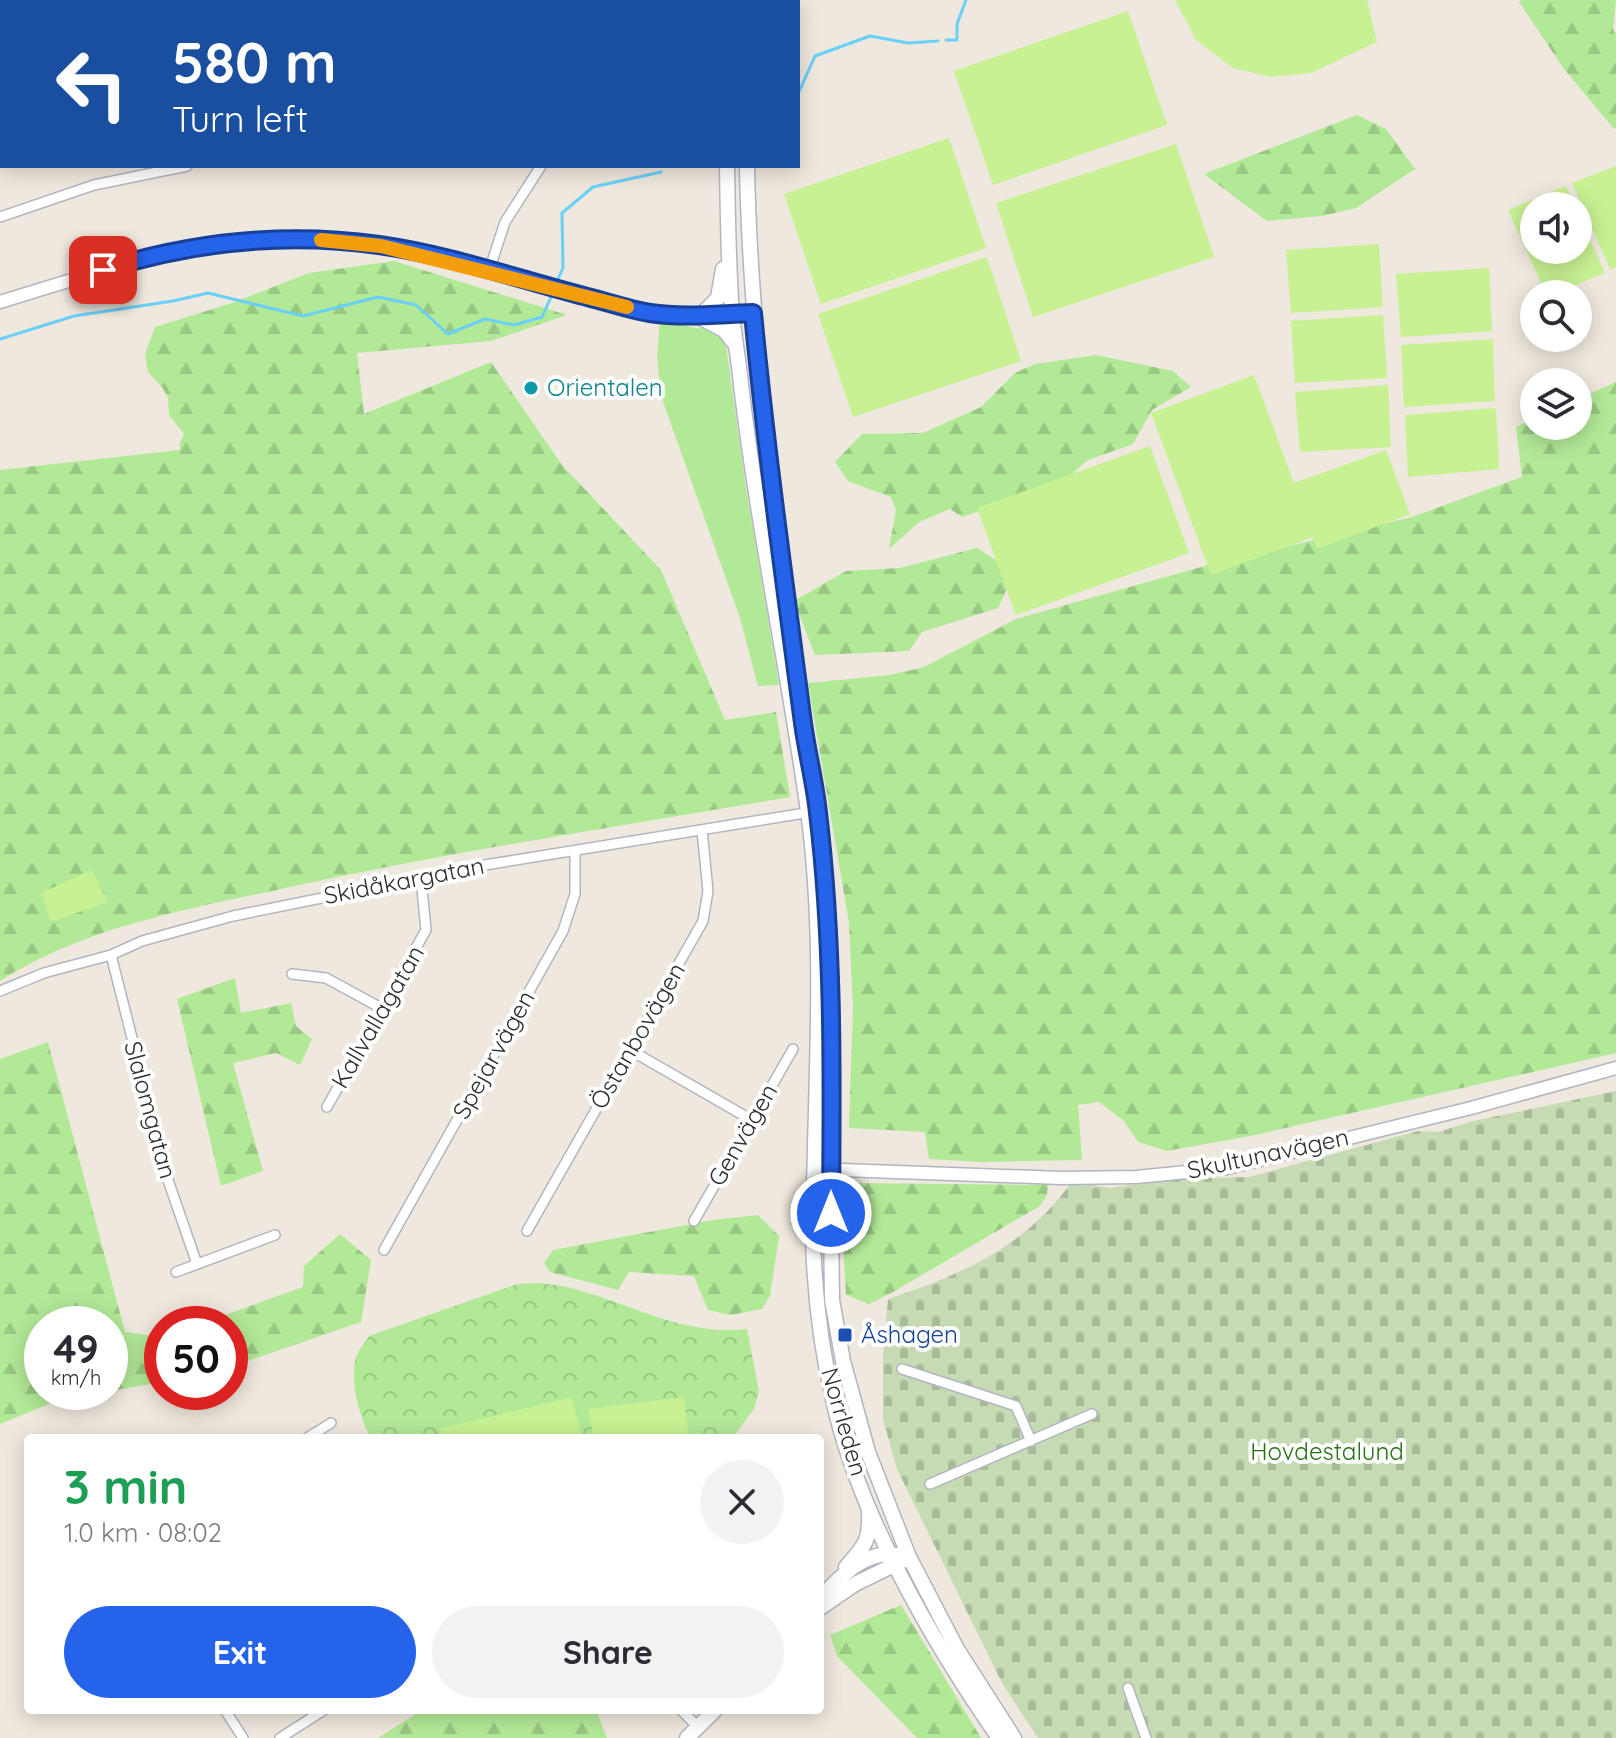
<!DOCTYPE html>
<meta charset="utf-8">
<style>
body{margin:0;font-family:Quicksand,sans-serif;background:#f2f2f3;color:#2b2b33;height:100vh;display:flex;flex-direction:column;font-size:30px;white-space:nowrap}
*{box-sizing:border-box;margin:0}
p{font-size:26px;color:#7c7c81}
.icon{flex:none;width:44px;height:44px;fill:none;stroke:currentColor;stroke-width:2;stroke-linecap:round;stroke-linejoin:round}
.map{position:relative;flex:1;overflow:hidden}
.side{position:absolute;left:24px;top:1434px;width:800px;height:280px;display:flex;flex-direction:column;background:#fff;border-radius:8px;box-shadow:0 4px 20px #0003}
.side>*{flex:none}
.top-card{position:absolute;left:0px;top:0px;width:800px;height:168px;box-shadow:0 4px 20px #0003;background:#1a4fa0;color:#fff;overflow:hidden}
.tools{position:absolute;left:1520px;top:192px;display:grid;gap:16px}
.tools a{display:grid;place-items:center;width:72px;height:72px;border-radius:50%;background:#fff;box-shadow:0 4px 20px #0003;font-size:40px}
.speed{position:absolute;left:24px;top:1306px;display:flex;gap:16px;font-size:40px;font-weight:700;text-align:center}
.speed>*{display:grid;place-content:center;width:104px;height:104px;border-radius:50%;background:#fff;box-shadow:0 4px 20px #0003;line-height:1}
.speed small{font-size:20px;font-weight:400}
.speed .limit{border:12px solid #d22;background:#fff;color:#111}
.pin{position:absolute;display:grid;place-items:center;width:68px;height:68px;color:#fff;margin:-34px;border-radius:16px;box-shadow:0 4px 12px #0006}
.me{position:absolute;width:88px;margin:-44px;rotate:0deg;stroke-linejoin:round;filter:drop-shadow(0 0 6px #0008)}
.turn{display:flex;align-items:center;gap:28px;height:168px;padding:0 40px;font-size:36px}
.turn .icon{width:104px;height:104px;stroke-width:2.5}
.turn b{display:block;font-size:56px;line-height:68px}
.round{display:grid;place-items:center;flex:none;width:84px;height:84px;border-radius:42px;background:#f2f2f3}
.overview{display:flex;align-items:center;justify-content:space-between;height:136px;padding:0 40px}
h1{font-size:48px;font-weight:700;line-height:60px;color:#1e9e55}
.button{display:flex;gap:16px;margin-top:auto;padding:16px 40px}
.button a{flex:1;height:92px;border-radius:48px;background:#2563eb;color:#fff;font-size:32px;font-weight:700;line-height:92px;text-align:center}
.button a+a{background:#f2f2f3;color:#2b2b33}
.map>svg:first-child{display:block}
.grass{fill:#b2e997}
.forest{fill:url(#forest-firs)}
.cemetery{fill:url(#cemetery-stones)}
.park{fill:url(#park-crowns)}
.pitch{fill:#c7f192}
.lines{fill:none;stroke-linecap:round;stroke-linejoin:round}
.stream{stroke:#6ad0f8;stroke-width:3}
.minor-casing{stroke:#b2b5c1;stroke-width:12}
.tertiary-casing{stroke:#b2b5c1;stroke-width:15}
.secondary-casing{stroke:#b2b5c1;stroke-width:17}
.minor{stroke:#fff;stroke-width:9}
.tertiary{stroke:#fff;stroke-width:12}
.secondary{stroke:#fff;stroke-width:14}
.route-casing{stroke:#184099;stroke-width:20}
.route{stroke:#2563eb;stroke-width:14}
.slow{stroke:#f59e0b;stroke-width:14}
.culture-dot{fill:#0f9aa8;stroke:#fff;stroke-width:3}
.transit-dot{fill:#1a4fb4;stroke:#fff;stroke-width:3}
.labels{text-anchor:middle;stroke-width:8;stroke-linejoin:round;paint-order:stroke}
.culture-label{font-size:24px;fill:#0d838f;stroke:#fff;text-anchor:start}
.street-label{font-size:24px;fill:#2d2d2d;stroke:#fff}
.transit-label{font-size:24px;fill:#164399;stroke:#fff;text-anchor:start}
.park-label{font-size:24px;fill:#277115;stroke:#fff}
</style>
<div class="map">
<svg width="1616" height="1738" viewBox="0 0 1616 1738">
<defs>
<pattern id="forest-firs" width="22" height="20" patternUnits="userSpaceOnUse" patternTransform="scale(2)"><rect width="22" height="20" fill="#b2e997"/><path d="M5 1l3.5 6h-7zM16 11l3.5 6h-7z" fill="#99c882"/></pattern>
<pattern id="cemetery-stones" width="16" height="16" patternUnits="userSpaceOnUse" patternTransform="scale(2)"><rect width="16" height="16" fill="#c6dab4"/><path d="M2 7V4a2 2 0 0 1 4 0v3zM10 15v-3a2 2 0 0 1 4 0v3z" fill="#aabb9b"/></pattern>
<pattern id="park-crowns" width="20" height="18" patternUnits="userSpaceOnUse" patternTransform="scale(2)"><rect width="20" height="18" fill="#b2e997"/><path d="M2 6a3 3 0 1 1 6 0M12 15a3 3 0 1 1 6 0" fill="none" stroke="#99c882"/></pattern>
</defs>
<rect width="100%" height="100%" fill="#efe8de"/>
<path class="grass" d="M660,320L696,328L714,329L726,346L746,488L779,685L758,686L740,618L661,396L657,356Z"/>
<path class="forest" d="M1521,0H1616L1613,29L1616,35V128L1614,129L1564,69L1519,2Z
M1357,115L1386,129L1415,169L1356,208L1322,216L1267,221L1204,174Z
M394,261L567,315L491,341L357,353L364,414L491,362L562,465L661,570L725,720L776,712L790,797C620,826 449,852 281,889C184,910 85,927 0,981V470L180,450V442L184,434L169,415L168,398L162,387L148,372L145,354L155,327L232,303L309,273Z
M1096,355L1173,371L1191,387L1152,410L1133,444L1088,460L1059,485L962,517L950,509L919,522L889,549L896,510L891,497L848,481L835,462L862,434L923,433L981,407L1015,373L1035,364Z
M1616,382V1053L1255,1135L1167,1151L1138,1142L1124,1121L1099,1102L1078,1105L1082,1160L981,1162L929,1159L925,1132L849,1128L853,1007L849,923L808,683L890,675L924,667L1016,619L1208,565L1412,517L1522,477L1516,427L1534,419V426H1578V399Z
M977,548L1015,572L998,608L922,632L909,651L815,655L794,601L846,571L900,568Z
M235,978L241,1013L291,1003L296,1026L312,1039L300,1065L276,1053L233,1063L263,1171L221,1186L177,999Z
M48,1042L125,1332L162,1337V1382L110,1391V1324H42V1392H102L69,1396L0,1424V1059Z
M852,1183L1048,1185L1047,1195L1040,1206L893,1292L869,1304L846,1295L841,1204Z
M758,1215L779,1236L770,1296L762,1309L731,1315L708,1310L694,1276L629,1272L618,1290L550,1272L544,1263L553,1250L713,1220Z
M340,1234L371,1260L361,1322L230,1367V1324H200L303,1287L304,1266Z
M901,1605L981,1738H917L837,1656L830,1635Z
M422,1710H596L607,1738H378Z"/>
<path class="cemetery" d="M1616,1091V1738H1038L1002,1683L897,1469L883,1419V1354L888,1299C959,1276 1029,1245 1072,1181L1109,1188L1176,1179L1249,1177L1418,1131L1439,1132L1469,1122Z"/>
<path class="park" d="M541,1283C553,1285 566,1286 578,1290C636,1306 685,1336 747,1329L759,1391L754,1409L732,1438H371C360,1418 349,1381 356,1358C358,1350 365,1343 369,1336L517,1284Z"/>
<path class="pitch" d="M1175,0H1367L1377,42L1311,73L1271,77L1233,68L1196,40Z
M1128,11L1167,125L993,185L954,71Z
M949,138L986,248L821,304L784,194Z
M1176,144L1214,257L1033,317L996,203Z
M1616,166V267L1610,269L1572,183Z
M1566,186L1575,206H1534V250H1578V213L1605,273L1553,294H1546L1508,210Z
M1379,244L1383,307L1291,313L1286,250Z
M987,257L1021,361L853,417L818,314Z
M1489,268L1492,331L1401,337L1396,274Z
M1383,315L1387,378L1295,383L1291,321Z
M1493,339L1495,401L1404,407L1401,345Z
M1254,375L1294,483L1386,450L1410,514L1317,549L1313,537L1211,575L1151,413Z
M1388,385L1391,447L1300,452L1295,392Z
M1496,408L1499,469L1408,477L1405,415Z
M1150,446L1189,553L1016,615L977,508Z
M92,870L108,902L51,922L41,893Z
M572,1397L582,1438H441L439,1429Z
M684,1397L689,1438H593L589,1409Z"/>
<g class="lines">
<path class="stream" d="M946,40H957V24L966,0
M798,94L815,56L870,36L908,43L938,41
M558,279L563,268L562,213L593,187L661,172
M0,339L74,316L173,301L208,293L303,316L378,297L416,305L448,334L485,319L514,325L542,317L551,297"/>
<g class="minor-casing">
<path id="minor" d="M328,0L331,2
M75,2L76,0
M396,2V0
M540,2V0
M624,2V0
M0,110L2,109
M0,217L94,185L187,166
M489,271L505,222L541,166
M111,955L168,1180L197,1264
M292,974L326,978L383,1009
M0,991L44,973L111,955L142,941L233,916L485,865L811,812
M630,1050L750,1119
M327,1107L426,930L421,879
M694,1221L793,1049
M527,1231L703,921L708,891L702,830
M384,1250L563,931L575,894V851
M176,1272L275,1235
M902,1369L1016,1406L1031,1441
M307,1438L331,1423
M930,1484L1092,1414
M1128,1688L1146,1738
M225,1710L243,1738
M681,1710L698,1727
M280,1738L324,1710"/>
</g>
<g class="tertiary-casing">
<path id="tertiary" d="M0,302C129,262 242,224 380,246C488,262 590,311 699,317
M815,1169L1061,1178L1136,1177L1227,1168L1471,1108L1616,1068"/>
</g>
<g class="secondary-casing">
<path id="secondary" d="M722,0V2
M742,0L743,2
M727,166C728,215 728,264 732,312C734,337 739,361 741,385C758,528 788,669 808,811C823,922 818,1033 815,1145C815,1174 812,1204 813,1234C814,1290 821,1349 834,1404C860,1517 933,1643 999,1738
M747,166C750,333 773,497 795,663C807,749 822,835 826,922
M699,317L718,298L723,269
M699,317L724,330L735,344
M828,955L832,1300L843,1361L868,1452L909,1557L957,1649L1014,1738
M846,1567C865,1545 870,1542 869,1512
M820,1599C839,1577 866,1549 897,1555
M820,1608L855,1584L902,1561
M687,1738L715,1710"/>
</g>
<use href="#minor" class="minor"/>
<use href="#tertiary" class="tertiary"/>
<use href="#secondary" class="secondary"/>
</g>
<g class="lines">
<g class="route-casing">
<path id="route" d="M103,270C192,242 286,232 379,245C450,255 521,280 591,298C611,303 630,310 650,313C685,318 718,314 753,313C766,450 785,586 803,723C807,753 815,783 818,813C834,945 832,1080 831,1213"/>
</g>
<use href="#route" class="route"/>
<path class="slow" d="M321,240L381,246L627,307"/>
</g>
<circle class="culture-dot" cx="531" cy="388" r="8"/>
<rect class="transit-dot" x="837" y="1327" width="16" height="16" rx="4"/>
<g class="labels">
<g class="culture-label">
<text x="547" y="396">Orientalen</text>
</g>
<g class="street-label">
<text transform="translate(404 881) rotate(-11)" y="8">Skidåkargatan</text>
<text transform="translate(378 1017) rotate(-60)" y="8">Kallvallagatan</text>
<text transform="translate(638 1036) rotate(-60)" y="8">Östanbovägen</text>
<text transform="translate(494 1055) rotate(-61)" y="8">Spejarvägen</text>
<text transform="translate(150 1110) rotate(75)" y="8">Slalomgatan</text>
<text transform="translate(743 1135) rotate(-60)" y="8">Genvägen</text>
<text transform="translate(1268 1154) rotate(-12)" y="8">Skultunavägen</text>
<text transform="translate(844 1422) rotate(74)" y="8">Norrleden</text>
</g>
<g class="transit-label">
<text x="861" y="1343">Åshagen</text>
</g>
<g class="park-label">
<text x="1327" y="1460">Hovdestalund</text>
</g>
</g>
</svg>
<div class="tools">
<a><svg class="icon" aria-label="sound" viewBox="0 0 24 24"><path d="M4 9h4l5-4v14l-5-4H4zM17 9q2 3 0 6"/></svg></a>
<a><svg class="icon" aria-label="search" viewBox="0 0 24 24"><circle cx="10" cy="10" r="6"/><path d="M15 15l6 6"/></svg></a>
<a><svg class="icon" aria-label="layers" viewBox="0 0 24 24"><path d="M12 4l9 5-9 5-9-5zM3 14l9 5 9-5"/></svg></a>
</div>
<div class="speed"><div>49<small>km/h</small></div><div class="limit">50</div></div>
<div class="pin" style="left:103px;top:270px;background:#d93025"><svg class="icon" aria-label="arrive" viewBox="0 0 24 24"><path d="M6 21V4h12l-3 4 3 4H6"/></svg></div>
<svg class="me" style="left:831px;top:1213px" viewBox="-20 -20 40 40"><circle r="17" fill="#2563eb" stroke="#fff" stroke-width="3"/><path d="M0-11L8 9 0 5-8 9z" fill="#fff"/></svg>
<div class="top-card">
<div class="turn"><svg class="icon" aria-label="left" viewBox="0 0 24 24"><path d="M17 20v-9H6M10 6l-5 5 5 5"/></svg><div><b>580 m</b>Turn left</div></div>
</div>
<section class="side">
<div class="overview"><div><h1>3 min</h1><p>1.0 km · 08:02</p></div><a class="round"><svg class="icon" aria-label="close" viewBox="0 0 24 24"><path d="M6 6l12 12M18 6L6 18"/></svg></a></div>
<div class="button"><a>Exit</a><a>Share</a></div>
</section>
</div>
